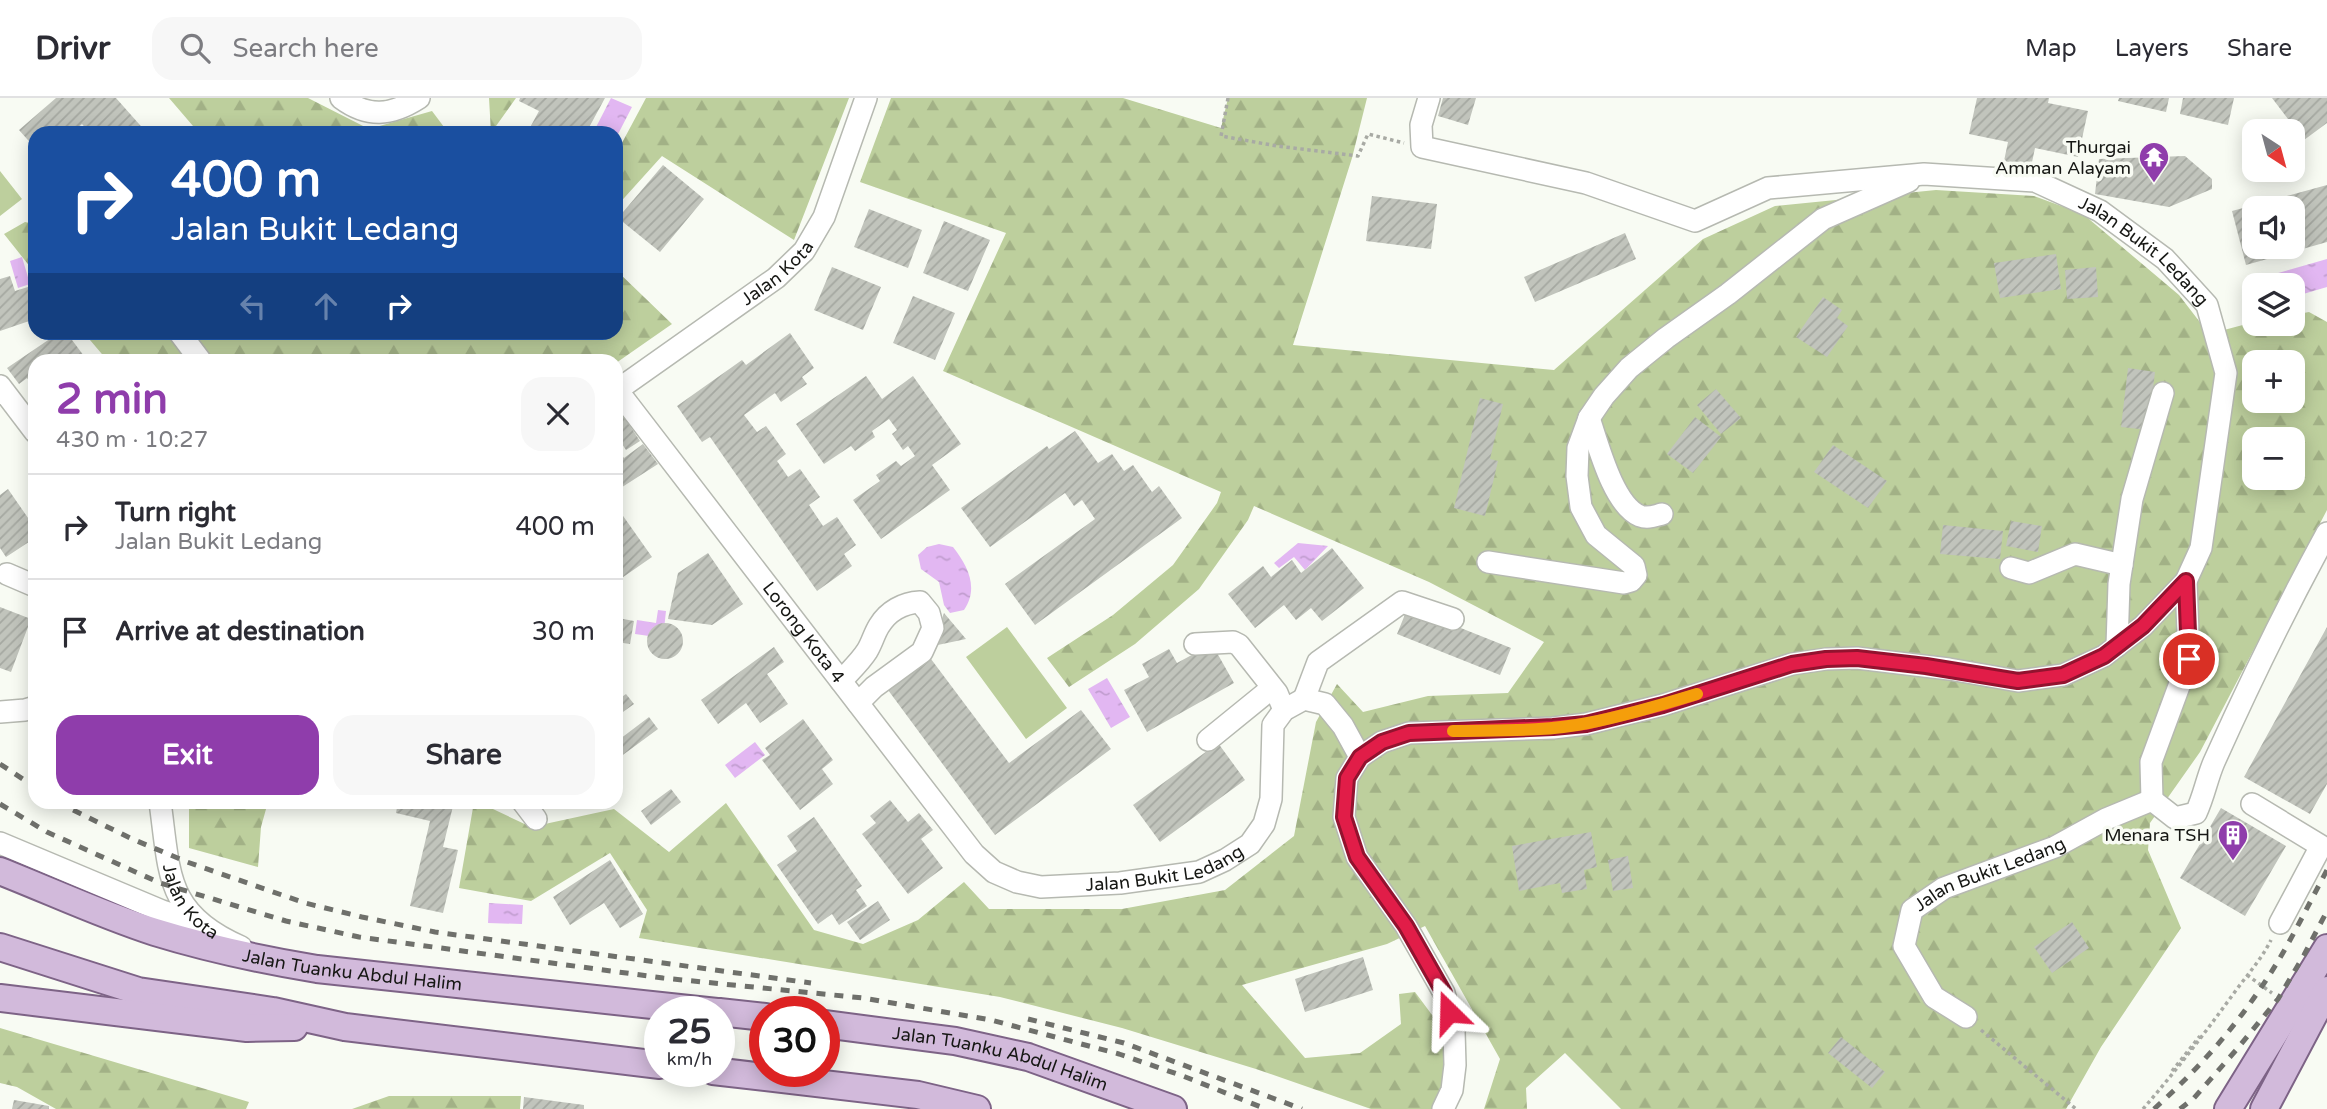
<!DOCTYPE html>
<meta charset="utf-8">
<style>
body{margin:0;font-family:"Varela Round",sans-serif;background:#f7f7f7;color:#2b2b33;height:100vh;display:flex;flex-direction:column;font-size:26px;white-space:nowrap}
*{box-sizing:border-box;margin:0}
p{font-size:23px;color:#7c7c81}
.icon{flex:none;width:38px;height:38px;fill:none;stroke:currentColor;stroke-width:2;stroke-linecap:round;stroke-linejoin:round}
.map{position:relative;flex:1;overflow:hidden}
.sheet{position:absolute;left:28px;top:256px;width:595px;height:455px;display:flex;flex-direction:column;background:#fff;border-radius:21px;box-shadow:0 4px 18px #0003}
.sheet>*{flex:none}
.top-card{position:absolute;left:28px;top:28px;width:595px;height:214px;border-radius:21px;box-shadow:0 4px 18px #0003;background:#1a4fa0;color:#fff;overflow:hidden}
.needle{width:46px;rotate:144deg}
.fabs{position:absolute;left:2242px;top:21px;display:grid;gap:14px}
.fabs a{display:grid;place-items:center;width:63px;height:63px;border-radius:14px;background:#fff;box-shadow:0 4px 18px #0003;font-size:35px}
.speed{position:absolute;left:644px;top:898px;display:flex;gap:14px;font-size:35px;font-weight:700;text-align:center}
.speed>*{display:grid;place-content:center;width:91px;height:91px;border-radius:50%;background:#fff;box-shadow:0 4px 18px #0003;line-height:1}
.speed small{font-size:18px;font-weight:400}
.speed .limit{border:10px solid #d22;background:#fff;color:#111}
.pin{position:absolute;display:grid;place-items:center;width:60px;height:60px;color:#fff;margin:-30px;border:4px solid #fff;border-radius:50%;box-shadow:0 2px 7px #0007}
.me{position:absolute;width:77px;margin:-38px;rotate:338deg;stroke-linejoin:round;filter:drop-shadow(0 0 5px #0008)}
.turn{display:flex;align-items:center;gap:24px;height:147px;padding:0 28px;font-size:32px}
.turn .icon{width:91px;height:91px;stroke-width:2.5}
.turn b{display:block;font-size:49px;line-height:60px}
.lanes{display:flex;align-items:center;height:66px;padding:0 28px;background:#0003;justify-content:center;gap:35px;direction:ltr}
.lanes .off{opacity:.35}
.round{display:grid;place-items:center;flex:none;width:74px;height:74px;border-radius:21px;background:#f7f7f7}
.headline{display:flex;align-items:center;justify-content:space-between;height:119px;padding:0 28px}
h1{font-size:42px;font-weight:700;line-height:52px;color:#8f3dab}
.button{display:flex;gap:14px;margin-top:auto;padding:14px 28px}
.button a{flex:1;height:80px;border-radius:21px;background:#8f3dab;color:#fff;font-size:28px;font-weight:700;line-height:80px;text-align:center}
.button a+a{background:#f7f7f7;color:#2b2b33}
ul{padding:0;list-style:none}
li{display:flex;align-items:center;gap:21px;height:105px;padding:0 28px;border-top:2px solid #e1e1e2}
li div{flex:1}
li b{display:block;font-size:26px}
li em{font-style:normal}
header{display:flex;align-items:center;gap:42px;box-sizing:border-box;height:98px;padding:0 35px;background:#fff;border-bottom:2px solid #e1e1e2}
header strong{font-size:33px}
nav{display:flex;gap:38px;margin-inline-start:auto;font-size:24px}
.search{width:490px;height:63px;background:#f7f7f7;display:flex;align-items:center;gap:18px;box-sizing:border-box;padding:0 24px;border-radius:21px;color:#7c7c81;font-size:26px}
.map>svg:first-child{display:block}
.grass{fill:#bdcf9d}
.forest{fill:url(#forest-firs);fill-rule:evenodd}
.water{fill:url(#water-ripples)}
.building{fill:url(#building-hatch);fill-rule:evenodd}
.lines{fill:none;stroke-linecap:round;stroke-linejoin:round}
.minor-casing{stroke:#b6b9b1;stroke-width:24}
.major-casing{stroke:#7d6386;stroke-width:30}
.path{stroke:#a8aaa4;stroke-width:3.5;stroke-dasharray:3.5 3.5;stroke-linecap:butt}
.minor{stroke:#fff;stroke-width:21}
.major{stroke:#d2badb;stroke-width:26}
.rail{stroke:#6f706b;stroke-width:5;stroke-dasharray:9 9;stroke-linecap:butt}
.route-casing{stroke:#92132f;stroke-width:18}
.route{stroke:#e11d48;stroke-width:12}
.slow{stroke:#f59e0b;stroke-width:12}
.labels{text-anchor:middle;stroke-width:7;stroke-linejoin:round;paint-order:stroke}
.poi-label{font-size:18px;fill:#161714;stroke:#f8fbf3;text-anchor:end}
.street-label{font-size:18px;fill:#161714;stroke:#f8fbf3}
</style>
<header>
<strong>Drivr</strong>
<div class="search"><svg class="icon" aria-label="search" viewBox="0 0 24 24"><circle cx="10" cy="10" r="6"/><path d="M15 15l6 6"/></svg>Search here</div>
<nav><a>Map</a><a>Layers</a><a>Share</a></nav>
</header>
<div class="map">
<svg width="2327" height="1011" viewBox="0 0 2327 1011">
<defs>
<pattern id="forest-firs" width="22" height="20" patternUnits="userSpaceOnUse" patternTransform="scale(1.75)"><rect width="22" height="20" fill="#bdcf9d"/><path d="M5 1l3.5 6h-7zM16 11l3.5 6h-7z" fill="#a2b186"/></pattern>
<pattern id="water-ripples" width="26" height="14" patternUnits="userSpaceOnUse" patternTransform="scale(1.75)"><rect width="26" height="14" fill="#e2b7f2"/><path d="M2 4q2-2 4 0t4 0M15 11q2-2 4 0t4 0" fill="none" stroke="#c19dcf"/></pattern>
<pattern id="building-hatch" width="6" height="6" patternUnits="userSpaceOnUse" patternTransform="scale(1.75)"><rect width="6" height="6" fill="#c1c4bc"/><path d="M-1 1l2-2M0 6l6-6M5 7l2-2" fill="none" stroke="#a5a8a1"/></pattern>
</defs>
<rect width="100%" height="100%" fill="#f8fbf3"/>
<path class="grass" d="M0,73L22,101L0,118Z
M1007,529L1067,610L1026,641L966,559Z"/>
<path class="forest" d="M169,0H308L369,31L432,13L444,29L434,35H199Z
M489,0H516L491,35Z
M646,0H849L794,142L662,58L616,109V56Z
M891,0H1123L1221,30L1228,0H1367L1352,60L1293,247L1554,272L1703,141L1775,108L1936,92L2034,98L2083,116L2179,197L2209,236L2254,224V226H2292L2293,217L2309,214L2327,224V412L2200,654L2150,725L2148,752L2181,830L2101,949L2066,1011H1621L1565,955L1526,990L1527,1011H1484L1500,961L1425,828L1387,846L1242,887L1305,960L1360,955L1401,926L1399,896L1415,894L1441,929L1446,974L1433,1011H1371L1256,971L1122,930L1000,899L639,840L647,812L610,755L531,803L459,790L474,704H478L531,729L614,711L669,754L726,705L814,832L863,846L918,822L964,784L989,811H1122L1225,792L1294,738L1316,624L1337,586L1363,614L1428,598L1508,595L1544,544L1429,484L1254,408L1248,422L1199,491L1135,546L1069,589L1047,560L1113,517L1173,467L1217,405L1221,394L943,273L1006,135L860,84ZM2254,264H2292V303H2254ZM2254,341H2292V380H2254Z
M25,124L35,126V175L4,136Z
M616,172L672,226L616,265V262H107L84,235L616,234Z
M189,704H268L261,729L258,769L189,750Z
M0,930L249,1004L246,1011H56L17,989L0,985Z
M389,998H521L520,1011H352Z"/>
<path class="water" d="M611,0L632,9L616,40V35H593Z
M22,159L30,186L18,190L10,163Z
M2327,161V189L2293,199L2292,187H2267L2264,179Z
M1298,445L1328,448L1305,472L1294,459L1279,470L1274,465Z
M939,446L953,449C968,468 979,490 964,512L950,515L944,507L939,484L921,471L918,457L927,449Z
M658,512L666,513L663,540L635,536L637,522L656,525Z
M1107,580L1130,619L1111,630L1088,591Z
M755,644L765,657L735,680L725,667Z
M489,805L523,807L522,826L488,825Z"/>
<path class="building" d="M56,0H116L147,35H90L82,26L72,35H35V50L19,32Z
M520,0H605L586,35H527L539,13L519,3Z
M1443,0H1476L1468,27L1438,18Z
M1977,0H2049L2048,5L2088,13L2078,59L2035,50L2031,69L2004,63L2008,44L1969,36Z
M2119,0H2169L2166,14L2118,3Z
M2183,0H2234L2228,27L2180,16Z
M2272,0H2327V25L2304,42Z
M2185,58L2212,81V91L2169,109L2095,96L2099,61Z
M663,67L704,101L660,154L618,120Z
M2327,87V144L2246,167L2232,113ZM2254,110H2292V149H2254Z
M1372,98L1437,106L1431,151L1366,143Z
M869,111L922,132L908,170L854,149Z
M944,123L990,142L968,193L923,175Z
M1625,135L1636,161L1535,204L1524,179Z
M2056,156L2061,191L2000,200L1994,165Z
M832,169L881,189L863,232L814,212Z
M2096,169L2098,199L2067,201L2065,172Z
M10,178L15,193L31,188L35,198V221L0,233V181Z
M913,198L955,215L935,262L893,245Z
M1823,199L1842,212L1837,220L1848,228L1827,259L1796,239Z
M60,234H66L87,262H35V291L27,280L19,286L7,270Z
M790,235L814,270L802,279L807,286L781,304L775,295L744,317L757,334L766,328L786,356L777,363L788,379L800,371L820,399L809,407L823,428L837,419L856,447L844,456L852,468L817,493L710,339L702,344L677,308L742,262L746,267Z
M2128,270L2155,274L2148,332L2121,329Z
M866,278L882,301L913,278L961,346L932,367L950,392L881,441L853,402L880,383L876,377L896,363L901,368L915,358L908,348L903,352L892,336L897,332L889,321L872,333L875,339L855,353L851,348L824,366L796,326Z
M1716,291L1741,320L1721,336L1697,307Z
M1480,300L1503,306L1490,361L1498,363L1485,418L1454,410Z
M624,319L640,343L626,352L616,337V324Z
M1695,319L1721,339L1693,375L1667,356Z
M1075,333L1098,365L1112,356L1124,373L1133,367L1152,394L1159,388L1182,420L1035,527L1005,486L1095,421L1082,402L1074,408L1065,395L990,449L961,410L1047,348L1049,351Z
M643,346L658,366L616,393V349L624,360Z
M1833,347L1887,383L1868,410L1814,374Z
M8,391L35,430V440L6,459L0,450V397Z
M621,415L652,459L616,484V418Z
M2011,423L2042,428L2038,454L2006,448Z
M1943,427L2003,433L2000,461L1940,456Z
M1332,450L1364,490L1322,523L1311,510L1296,522L1284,507L1255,530L1228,496L1263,468L1271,479L1292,462L1301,475Z
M708,455L743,506L712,527L668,521L678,475Z
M0,509L31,521L11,574L0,570Z
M1408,509L1511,550L1500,577L1397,536Z
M944,515L966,541L933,548Z
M618,520L634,523L630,546L616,544Z
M647 543a18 18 0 1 1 36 0a18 18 0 1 1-36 0Z
M2327,529V686L2310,716L2244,679Z
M1212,546L1234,585L1147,634L1124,592L1149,579L1142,566L1169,551L1177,565Z
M774,549L784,564L767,576L788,606L760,625L746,605L718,626L701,602Z
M931,561L1009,665L1081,612L1111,651L995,737L888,592Z
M626,596L634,606L616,619V603Z
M649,619L658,631L616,662V644Z
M803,621L833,662L822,671L833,686L800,712L762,662L770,657L765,650Z
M1218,645L1245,682L1160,744L1133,707Z
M671,691L681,704L651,727L641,713Z
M890,702L908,724L919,715L933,732L921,741L943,770L908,796L862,736L876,725L870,718Z
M398,704H454L443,749L458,752L443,815L410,808L430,723L396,715Z
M2221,710L2286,748L2245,818L2180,780Z
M814,719L862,788L856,792L867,808L839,827L832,816L818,826L777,767L797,753L787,738Z
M1591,734L1597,769L1584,772L1587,791L1562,795L1560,785L1519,793L1512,748Z
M1628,758L1633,790L1613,793L1608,762Z
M610,762L643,816L620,830L604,805L570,827L553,799Z
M878,803L890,822L860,842L847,824Z
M2072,824L2089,850L2052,875L2034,849Z
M1363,859L1373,892L1305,914L1295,881Z
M1841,939L1885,974L1872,990L1828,955Z
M524,999L584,1007V1011H523Z
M14,1002L49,1008V1011H12Z"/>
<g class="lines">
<g class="minor-casing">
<g id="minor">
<path d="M341,0C368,20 391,18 419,0"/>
<path id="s1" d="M1429,0L1421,27L1422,49L1586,85L1695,123L1768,90L1924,76L2035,83L2100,113L2165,161L2207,207L2226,275L2201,450L2186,483L2143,528L2104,558L2063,577L2018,583L1949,571L1857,560L1826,561L1792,566L1663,607L1586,626L1553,630L1409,635L1382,644L1360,659L1347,680L1344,719L1357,759L1406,828L1444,895L1454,933L1455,967L1452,992L1443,1011"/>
<path d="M179,234L200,262"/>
<path d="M0,288L35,334"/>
<path id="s2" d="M617,292L974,756L994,774L1017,784L1041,789L1120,785L1199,774L1225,762L1250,746L1264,726L1271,701L1273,627L1284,612L1304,601L1325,606L1343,628L1360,659"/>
<path id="s3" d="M616,293L776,180L804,153L824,119L866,0"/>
<path d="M1589,320C1598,346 1613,407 1640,418C1648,421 1654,418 1662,416"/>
<path d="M1488,464L1624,485L1631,483L1636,477L1634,468L1596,437L1581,409L1577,378L1578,350L1589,320L1604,298L1629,270L1666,240L1728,196L1823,121L1909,83"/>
<path d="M2011,470L2029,475L2075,456L2122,467"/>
<path d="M7,476L35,488"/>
<path d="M1195,546L1233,544L1239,547L1277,595L1284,612"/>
<path d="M2117,548L2119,486L2132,401L2163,295"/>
<path d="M841,583C850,573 860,564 867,553C872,545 874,536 879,528C888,513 903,505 920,504L929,515L933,530L922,554L874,589L858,605"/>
<path d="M1304,601L1318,564L1402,504L1453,521"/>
<path d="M0,614L25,612L35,609"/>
<path d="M1208,642L1272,590"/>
<path d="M2152,702L2151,664L2189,561L2186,483"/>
<path id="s4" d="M160,704C170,776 165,816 241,849"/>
<path d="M523,704L536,721"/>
<path d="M2252,706L2321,748L2280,825"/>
<path d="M0,745L162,813L195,824"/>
<path id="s5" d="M1966,919L1934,899L1904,848L1912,812L1944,790L2055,749L2106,721L2152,702L2175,720L2196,715C2204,698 2207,680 2214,664C2249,586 2286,510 2327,435"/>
</g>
</g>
<g class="major-casing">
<g id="major">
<path id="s6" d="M0,773C51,793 102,817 155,834C207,850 263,862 317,871L717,914"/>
<path d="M0,849L138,893L273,913L345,929L660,967"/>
<path d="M0,900L247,930L294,929"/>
<path d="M719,914L765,919"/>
<path id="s7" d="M824,926L955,943L1028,959L1173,1011"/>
<path d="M713,973L918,997L977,1011"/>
<path d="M2228,1011L2327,850"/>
<path d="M2264,1011L2327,892"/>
</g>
</g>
<path class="path" d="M1228,0L1221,38L1277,48L1358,58L1368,36L1404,45
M2247,877L2272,895
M1981,932L2076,1011
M2172,973L2200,938
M2143,1011C2175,974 2205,935 2234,895C2247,877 2261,862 2271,842"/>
<use href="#minor" class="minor"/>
<use href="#major" class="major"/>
<path class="rail" d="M0,666L35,689
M57,704L130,740L187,764L305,805L362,819L435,834L811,885
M0,706L47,734L160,785L286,823L359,839L663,880L863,900L991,922L1119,956L1183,978L1266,1011
M1028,921L1124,945L1302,1011
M2154,1011C2193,976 2228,938 2258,894C2285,856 2305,813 2327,772
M2180,1011L2194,1000L2237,951L2278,901L2304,857L2327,813"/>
</g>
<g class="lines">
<g class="route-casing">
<path id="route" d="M1449,914L1444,895L1406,828L1357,759L1344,719L1347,680L1360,659L1382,644L1409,635L1553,629L1586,626L1663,607L1792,566L1826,561L1857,560L1926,568L2018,583L2063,577L2104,558L2143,528L2186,483L2189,561"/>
</g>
<use href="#route" class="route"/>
<path class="slow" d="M1453,633C1497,632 1544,634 1588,625C1625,618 1661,607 1697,596"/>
</g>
<defs>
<g id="temple-pin" transform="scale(1.575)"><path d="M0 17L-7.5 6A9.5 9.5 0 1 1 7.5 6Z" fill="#8f3dab" stroke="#f8fbf3"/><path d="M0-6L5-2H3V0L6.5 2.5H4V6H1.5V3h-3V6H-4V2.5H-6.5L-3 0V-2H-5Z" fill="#fff"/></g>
<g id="building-pin" transform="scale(1.575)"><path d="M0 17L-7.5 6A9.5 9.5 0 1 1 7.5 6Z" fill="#8f3dab" stroke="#f8fbf3"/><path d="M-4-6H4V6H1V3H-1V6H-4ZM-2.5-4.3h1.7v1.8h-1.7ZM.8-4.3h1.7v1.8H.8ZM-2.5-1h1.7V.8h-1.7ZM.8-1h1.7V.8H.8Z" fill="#fff"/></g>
</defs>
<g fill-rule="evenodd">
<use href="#temple-pin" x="2154" y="59"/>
<use href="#building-pin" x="2233" y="737"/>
</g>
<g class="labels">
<g class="poi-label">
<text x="2131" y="55">Thurgai<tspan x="2131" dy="21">Amman Alayam</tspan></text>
<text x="2210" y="743">Menara TSH</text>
</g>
<g class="street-label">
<text dy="6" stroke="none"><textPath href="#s1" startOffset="812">Jalan Bukit Ledang</textPath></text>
<text dy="6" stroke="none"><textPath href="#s3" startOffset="200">Jalan Kota</textPath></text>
<text dy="6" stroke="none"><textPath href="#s2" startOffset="306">Lorong Kota 4</textPath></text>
<text dy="6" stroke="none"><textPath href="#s2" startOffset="788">Jalan Bukit Ledang</textPath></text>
<text dy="6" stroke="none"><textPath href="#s5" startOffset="220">Jalan Bukit Ledang</textPath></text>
<text dy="6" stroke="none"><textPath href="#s4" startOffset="107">Jalan Kota</textPath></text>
<text dy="6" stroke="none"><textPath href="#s6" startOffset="368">Jalan Tuanku Abdul Halim</textPath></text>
<text dy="6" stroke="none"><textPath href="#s7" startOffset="180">Jalan Tuanku Abdul Halim</textPath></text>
</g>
</g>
</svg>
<div class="fabs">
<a><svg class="needle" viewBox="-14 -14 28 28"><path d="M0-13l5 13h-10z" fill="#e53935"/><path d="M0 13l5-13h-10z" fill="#7c7c81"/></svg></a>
<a><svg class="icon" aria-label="sound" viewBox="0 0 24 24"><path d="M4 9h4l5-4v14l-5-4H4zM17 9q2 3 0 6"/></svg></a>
<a><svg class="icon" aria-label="layers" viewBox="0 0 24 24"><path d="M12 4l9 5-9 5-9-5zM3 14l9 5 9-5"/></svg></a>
<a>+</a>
<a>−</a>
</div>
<div class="speed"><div>25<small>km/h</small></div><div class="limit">30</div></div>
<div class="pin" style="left:2189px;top:561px;background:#d93025"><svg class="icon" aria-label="arrive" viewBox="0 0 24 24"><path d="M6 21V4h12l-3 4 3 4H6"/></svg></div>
<svg class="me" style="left:1449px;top:914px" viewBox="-20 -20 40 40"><path d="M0-17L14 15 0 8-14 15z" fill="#e11d48" stroke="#fff" stroke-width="4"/></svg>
<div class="top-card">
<div class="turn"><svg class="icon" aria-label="right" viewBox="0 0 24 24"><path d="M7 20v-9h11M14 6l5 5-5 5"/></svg><div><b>400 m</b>Jalan Bukit Ledang</div></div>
<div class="lanes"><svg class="icon off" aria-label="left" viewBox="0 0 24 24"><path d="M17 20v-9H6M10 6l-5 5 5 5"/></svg><svg class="icon off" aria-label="ahead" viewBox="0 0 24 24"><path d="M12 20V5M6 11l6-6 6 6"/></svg><svg class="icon" aria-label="right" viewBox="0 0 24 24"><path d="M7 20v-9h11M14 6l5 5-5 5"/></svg></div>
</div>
<section class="sheet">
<div class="headline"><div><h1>2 min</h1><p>430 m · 10:27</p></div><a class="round"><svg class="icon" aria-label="close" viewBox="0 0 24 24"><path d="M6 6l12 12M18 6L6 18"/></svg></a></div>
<ul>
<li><svg class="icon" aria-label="right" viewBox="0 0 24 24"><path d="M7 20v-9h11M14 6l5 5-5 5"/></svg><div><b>Turn right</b><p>Jalan Bukit Ledang</p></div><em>400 m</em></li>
<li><svg class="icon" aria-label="arrive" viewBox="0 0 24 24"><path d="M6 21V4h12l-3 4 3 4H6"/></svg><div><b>Arrive at destination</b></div><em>30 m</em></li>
</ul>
<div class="button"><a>Exit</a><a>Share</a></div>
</section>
</div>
